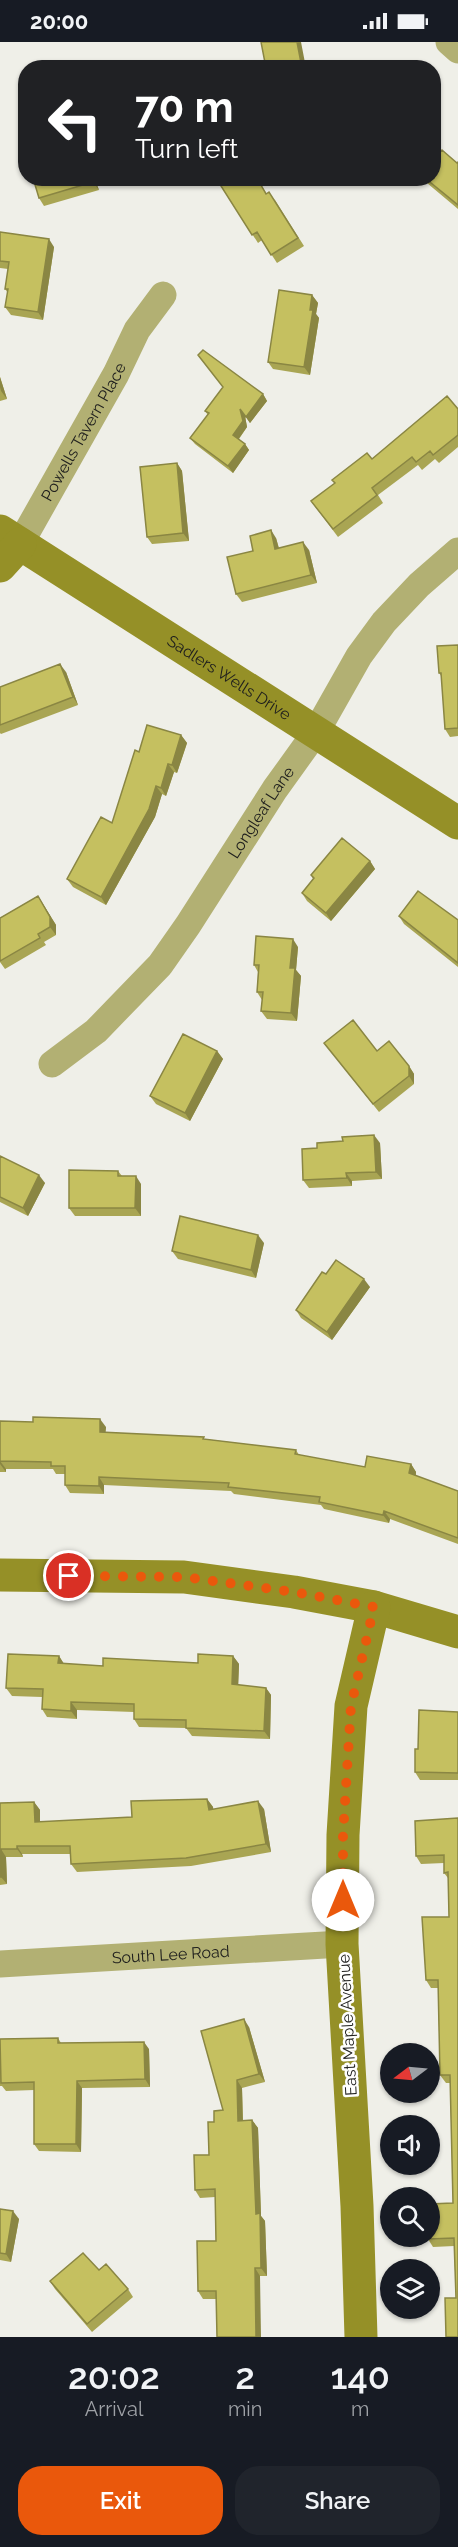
<!DOCTYPE html>
<style>
body{margin:0;font-family:Raleway,sans-serif;background:#20242c;color:#f1f3f6;height:100vh;display:flex;flex-direction:column;font-size:22px;white-space:nowrap}
*{box-sizing:border-box;margin:0}
p{font-size:20px;color:#9ea1a6}
.icon{flex:none;width:33px;height:33px;fill:none;stroke:currentColor;stroke-width:2;stroke-linecap:round;stroke-linejoin:round}
.map{position:relative;height:2295px;overflow:hidden}
.side{display:flex;flex-direction:column;background:#171b24;flex:1}
.side>*{flex:none}
.banner{position:absolute;left:18px;top:18px;width:423px;height:126px;border-radius:24px;box-shadow:0 2px 4px #0004;background:#202124;color:#fff;overflow:hidden}
.needle{width:39px;rotate:254deg}
.tools{position:absolute;left:380px;top:2001px;display:grid;gap:12px}
.tools a{display:grid;place-items:center;width:60px;height:60px;border-radius:50%;background:#171b24;box-shadow:0 2px 4px #0004;font-size:30px}
.pin{position:absolute;display:grid;place-items:center;width:51px;height:51px;color:#fff;margin:-26px;border:3px solid #fff;border-radius:50%;box-shadow:0 2px 6px #0007}
.me{position:absolute;width:66px;margin:-33px;rotate:0deg;stroke-linejoin:round;filter:drop-shadow(0 0 4px #0008)}
.turn{display:flex;align-items:center;gap:21px;height:126px;padding:0 18px;font-size:27px}
.turn .icon{width:78px;height:78px;stroke-width:2.5}
.turn b{display:block;font-size:42px;line-height:51px}
.eta{display:flex;justify-content:space-evenly;align-items:center;height:102px;text-align:center}
.eta b{font-size:36px;font-weight:600;line-height:42px}
.action{display:flex;gap:12px;margin-top:auto;padding:12px 18px}
.action a{flex:1;height:69px;border-radius:24px;background:#ea580c;color:#fff;font-size:24px;font-weight:600;line-height:69px;text-align:center}
.action a+a{background:#20242c;color:#f1f3f6}
.status{display:flex;justify-content:space-between;align-items:center;height:42px;padding:0 30px;background:#171b24;direction:ltr}
.status svg{height:16px;fill:currentColor}
.map>svg:first-child{display:block}
.lines{fill:none;stroke-linecap:round;stroke-linejoin:round}
.street{stroke:#b2b073;stroke-width:27}
.secondary{stroke:#959027;stroke-width:33}
.wall{fill:#a9a553}
.shaded-wall{fill:#8a8643}
.building{fill:#c5c060;stroke:#8a8643;stroke-width:1.5}
.route{stroke:#ea580c;stroke-width:10;stroke-dasharray:0 18}
.labels{text-anchor:middle;stroke-width:5;stroke-linejoin:round;paint-order:stroke}
.street-label{font-size:16px;fill:#20201e;stroke:#fffffe}
</style>
<div class="status"><b>20:00</b><svg viewBox="0 0 49 12"><path d="M0 12V9h3v3zM5 12V6h3v6zM10 12V3h3v9zM15 12V0h3v12zM26 1h20v11H26zM47 4h2v5h-2z"/></svg></div>
<div class="map">
<svg width="458" height="2295" viewBox="0 0 458 2295">
<rect width="100%" height="100%" fill="#efefe8"/>
<g class="lines">
<g class="street">
<path d="M449,0L458,8"/>
<path id="s1" d="M20,502L116,332L137,288L163,253"/>
<path id="s2" d="M52,1022L96,989L160,923L188,883L275,747L316,690L359,614L384,580L419,543L458,509"/>
<path id="s3" d="M0,1922L342,1902"/>
</g>
<g class="secondary">
<path id="s4" d="M0,489L458,781"/>
<path d="M0,524L20,502"/>
<path d="M0,1533L184,1535L294,1550L374,1565L458,1590"/>
<path d="M361,2295L357,2164L342,1902L343,1793L351,1664L374,1565"/>
</g>
</g>
<path class="wall" d="M458,120V167L427,141L423,136H434Z
M33,136H113L114,138L97,143L99,148L44,164L39,156Z
M154,136H175L173,143Z
M234,136H257L267,152L275,158L304,204L277,221L262,198L258,201L221,144Z
M0,190L54,205L43,278L11,273L5,265L8,251L5,247L8,227L0,226Z
M312,253L318,261L316,272L319,276L310,333L273,327L268,320Z
M0,335L7,357L0,359Z
M263,352L267,359L250,381L245,374L247,385L239,397L245,402L249,408L233,431L195,402L190,396L208,373L205,369Z
M458,367V405L439,421L435,417L422,428L418,423L378,453L383,461L338,495L311,459L372,417Z
M177,421L182,429L189,499L152,502L147,495Z
M276,496L279,506L309,508L317,541L242,560L236,552L253,509Z
M458,603V694L450,695L445,687L442,635L439,631Z
M66,630L78,663L1,692L0,691V645Z
M181,693L187,701L177,731L174,730L166,754L162,752L155,775L106,863L73,845L67,837L112,781L139,710Z
M370,819L375,827L331,879L307,859L302,851L313,837L311,833Z
M38,854L56,883V893L44,900L46,903L5,927L0,920V876Z
M399,874L458,878V925L404,882Z
M298,905L296,928L301,934L297,979L267,977L261,969L262,958L257,950L258,930L254,923Z
M324,1001L377,1009L409,1024L414,1032V1042L379,1070Z
M217,1009L223,1017L190,1079L156,1062L150,1054Z
M380,1101L382,1137L352,1139V1144L309,1146L303,1138Z
M0,1114L45,1141L28,1174L0,1160Z
M118,1129L122,1134L141,1142V1174H75L69,1166Z
M264,1201L256,1236L178,1217L172,1209Z
M326,1232L370,1245L332,1298L301,1276L296,1268Z
M0,1379L106,1385L105,1390L205,1397L296,1408L299,1413L365,1425L411,1422L416,1430V1434L458,1449V1502L390,1477L389,1481L324,1467L321,1463L234,1452L231,1449L104,1443V1452L70,1451L65,1443V1432H56L53,1427H6V1430H0Z
M59,1614L64,1622L103,1624L198,1621L233,1614L239,1622L238,1643L266,1646L271,1653L270,1697L192,1694L186,1686L139,1685L134,1677V1670L77,1668V1677L47,1675L42,1667V1655L12,1654L6,1646Z
M458,1670V1738H420L415,1730L418,1707Z
M207,1757L213,1765V1767H264L271,1810L191,1824L77,1830L71,1822V1812H22L23,1815H6L7,1842L0,1843V1761L34,1760L40,1768V1780L132,1775Z
M458,1776L456,2256L454,2204L433,2205L428,2197L453,2161L450,2041H446L440,2033L438,1946H431L426,1938L449,1875L448,1836L444,1831V1821L421,1822L416,1814Z
M249,1985L265,2040L242,2046L243,2079L252,2078L258,2086L261,2174L265,2179L267,2234H260L216,2257H203L198,2249L216,2199L215,2155L200,2156L195,2148L209,2113L214,2080L223,2068Z
M58,1996L61,2001L149,2007L150,2045L82,2046L81,2110L39,2109L34,2102V2048L6,2049L2,2044H0V1997Z
M0,2167L19,2177L11,2220L0,2218Z
M99,2228L128,2247L133,2255L92,2290L55,2247L50,2239Z"/>
<path class="shaded-wall" d="M297,0H301L306,26H302Z
M92,136L97,143L99,148L93,140Z
M169,136H175L173,143Z
M49,197L54,205L43,278L38,270Z
M312,253L318,261L316,272L319,276L310,333L304,325Z
M0,335L7,357L1,349L0,345Z
M263,352L267,359L250,381L246,375Z
M240,367L245,374L247,385L237,399L233,393Z
M245,402L249,408L233,431L228,424Z
M177,421L182,429L189,499L183,491Z
M271,488L276,496L281,515L275,507Z
M303,500L309,508L317,541L311,533Z
M60,622L66,630L78,663L73,655Z
M181,693L187,701L177,731L172,723Z
M168,722L174,730L166,754L161,746Z
M156,744L162,752L155,775L106,863L101,855Z
M370,819L375,827L331,879L326,871Z
M38,854L56,883V893L50,885Z
M293,897L298,905L296,928L301,934L297,979L291,971L290,926Z
M217,1009L223,1017L190,1079L185,1071Z
M409,1024L414,1032V1042L409,1034Z
M374,1093L380,1101L382,1137L376,1130Z
M346,1131L352,1139V1144L347,1136Z
M39,1133L45,1141L28,1174L23,1166Z
M136,1134L141,1142V1174L135,1166Z
M258,1193L264,1201L256,1236L251,1228Z
M364,1237L370,1245L332,1298L327,1290Z
M100,1377L106,1385L105,1398L100,1390Z
M0,1419L6,1427V1430L0,1422Z
M411,1422L416,1430L415,1439L409,1431Z
M99,1435L104,1443V1452L99,1444Z
M384,1469L390,1477L389,1481L383,1473Z
M59,1614L64,1622L58,1621Z
M233,1614L239,1622L238,1650L232,1642Z
M266,1646L271,1653L270,1697L264,1689Z
M71,1660L77,1668V1677L71,1669Z
M207,1757L213,1765L215,1776L209,1768Z
M258,1759L264,1767L271,1810L266,1802Z
M34,1760L40,1768V1788L35,1780Z
M17,1804L22,1812L23,1815L17,1807Z
M1,1807L6,1815L7,1842L1,1835Z
M244,1977L249,1985L265,2040L259,2032Z
M144,2000L149,2007L150,2045L145,2037Z
M237,2038L242,2046L243,2087L238,2079Z
M77,2039L82,2046L81,2110L76,2102Z
M252,2078L258,2086L261,2174L265,2179L267,2234L261,2226L256,2172Z
M13,2169L19,2177L11,2220L6,2212Z
M255,2226L260,2234L261,2295H256Z"/>
<path class="building" d="M261,0H297L302,26H266Z
M442,108L457,121L458,120V163L425,136H434V118Z
M33,136H92L93,140L39,156Z
M234,136H257L266,152L269,150L298,196L271,213L257,190L252,193L221,144Z
M0,190L49,197L38,270L5,265L8,247H5L9,220L0,219Z
M279,248L312,253L310,268H313L304,325L268,320Z
M203,308L263,352L246,375L240,367L243,379L233,393L245,402L228,424L190,396L209,371L205,369L223,345L198,313Z
M447,354L458,367V393L433,413L430,409L416,420L412,415L372,446L377,453L333,487L311,459L335,441L332,438L367,411L372,417Z
M177,421L183,491L147,495L140,425Z
M271,488L275,507L303,500L311,533L236,552L227,515L253,509L250,494Z
M458,603V686L445,687L441,631H439L437,604Z
M60,622L73,655L0,683V645Z
M147,683L181,693L172,723L168,722L161,746L156,744L149,767L101,855L67,837L101,775L112,781L135,708L139,710Z
M342,796L370,819L326,871L302,851L314,836L311,833Z
M418,849L458,878V921L399,874Z
M38,854L50,875V885L38,892L40,896L0,919V876Z
M256,894L293,897L290,926H295L291,971L261,969L263,950H257L259,923H254Z
M353,978L377,1009L389,999L409,1024V1034L373,1062L324,1001Z
M183,992L217,1009L185,1071L150,1054Z
M374,1093L376,1130L346,1131L347,1136L303,1138L302,1107L317,1106V1101L343,1099L342,1095Z
M0,1114L39,1133L23,1166L0,1155Z
M69,1128L118,1129V1134H136L135,1166H69Z
M180,1174L258,1193L251,1228L172,1209Z
M336,1218L364,1237L327,1290L296,1268L322,1230L326,1232Z
M33,1375L100,1377V1390L204,1395L203,1397L296,1408L295,1412L365,1425L367,1414L411,1422L409,1431L458,1449V1496L384,1469L383,1473L319,1460L320,1455L228,1445L229,1441L99,1435V1444L65,1443V1424H51V1420L0,1419V1422V1379L33,1380Z
M8,1612L59,1614L58,1621L103,1624V1616L198,1621V1612L233,1614L232,1642L266,1646L264,1689L186,1686V1678L134,1677V1662L71,1660V1669L42,1667L43,1647L6,1646Z
M419,1668L458,1670V1731L415,1730V1707H418Z
M207,1757L209,1768L258,1759L266,1802L186,1816L71,1822L70,1804H17V1807H1V1835H0V1761L34,1760L35,1780L132,1775L131,1759Z
M458,1776V2295H446L445,2256H456L454,2196L428,2197V2194H429V2162L453,2161L450,2033H440L438,1938H426L422,1875H449L448,1830L444,1831V1813L416,1814L415,1779Z
M244,1977L259,2032L237,2038L238,2079L252,2078L256,2172L260,2171L261,2226H255L256,2295H217L216,2249H198L197,2199H216L215,2147L195,2148L194,2113H209L208,2080H214V2069L223,2068L201,1989Z
M58,1996V2001L144,2000L145,2037L77,2039L76,2102H34V2040L1,2041L0,1997Z
M0,2167L13,2169L6,2212L0,2211Z
M83,2211L99,2228L106,2222L128,2247L87,2282L50,2239Z"/>
<g class="lines">
<path class="route" d="M69,1534L184,1535L294,1550L374,1565L351,1664L343,1793V1858"/>
</g>
<g class="labels">
<g class="street-label">
<text dy="6" stroke="none"><textPath href="#s1" startOffset="129">Powells Tavern Place</textPath></text>
<text dy="6" stroke="none"><textPath href="#s4" startOffset="272">Sadlers Wells Drive</textPath></text>
<text dy="6" stroke="none"><textPath href="#s2" startOffset="330">Longleaf Lane</textPath></text>
<text dy="6" stroke="none"><textPath href="#s3" startOffset="171">South Lee Road</textPath></text>
<text transform="translate(347 1983) rotate(-93)" y="6">East Maple Avenue</text>
</g>
</g>
</svg>
<div class="tools">
<a><svg class="needle" viewBox="-14 -14 28 28"><path d="M0-13l5 13h-10z" fill="#e53935"/><path d="M0 13l5-13h-10z" fill="#9ea1a6"/></svg></a>
<a><svg class="icon" aria-label="sound" viewBox="0 0 24 24"><path d="M4 9h4l5-4v14l-5-4H4zM17 9q2 3 0 6"/></svg></a>
<a><svg class="icon" aria-label="search" viewBox="0 0 24 24"><circle cx="10" cy="10" r="6"/><path d="M15 15l6 6"/></svg></a>
<a><svg class="icon" aria-label="layers" viewBox="0 0 24 24"><path d="M12 4l9 5-9 5-9-5zM3 14l9 5 9-5"/></svg></a>
</div>
<div class="pin" style="left:69px;top:1534px;background:#d93025"><svg class="icon" aria-label="arrive" viewBox="0 0 24 24"><path d="M6 21V4h12l-3 4 3 4H6"/></svg></div>
<svg class="me" style="left:343px;top:1858px" viewBox="-20 -20 40 40"><circle r="19" fill="#fff"/><path d="M0-13L10 11 0 6-10 11z" fill="#ea580c"/></svg>
<div class="banner">
<div class="turn"><svg class="icon" aria-label="left" viewBox="0 0 24 24"><path d="M17 20v-9H6M10 6l-5 5 5 5"/></svg><div><b>70 m</b>Turn left</div></div>
</div>
</div>
<section class="side">
<div class="eta">
<div><b>20:02</b><p>Arrival</p></div>
<div><b>2</b><p>min</p></div>
<div><b>140</b><p>m</p></div>
</div>
<div class="action"><a>Exit</a><a>Share</a></div>
</section>
